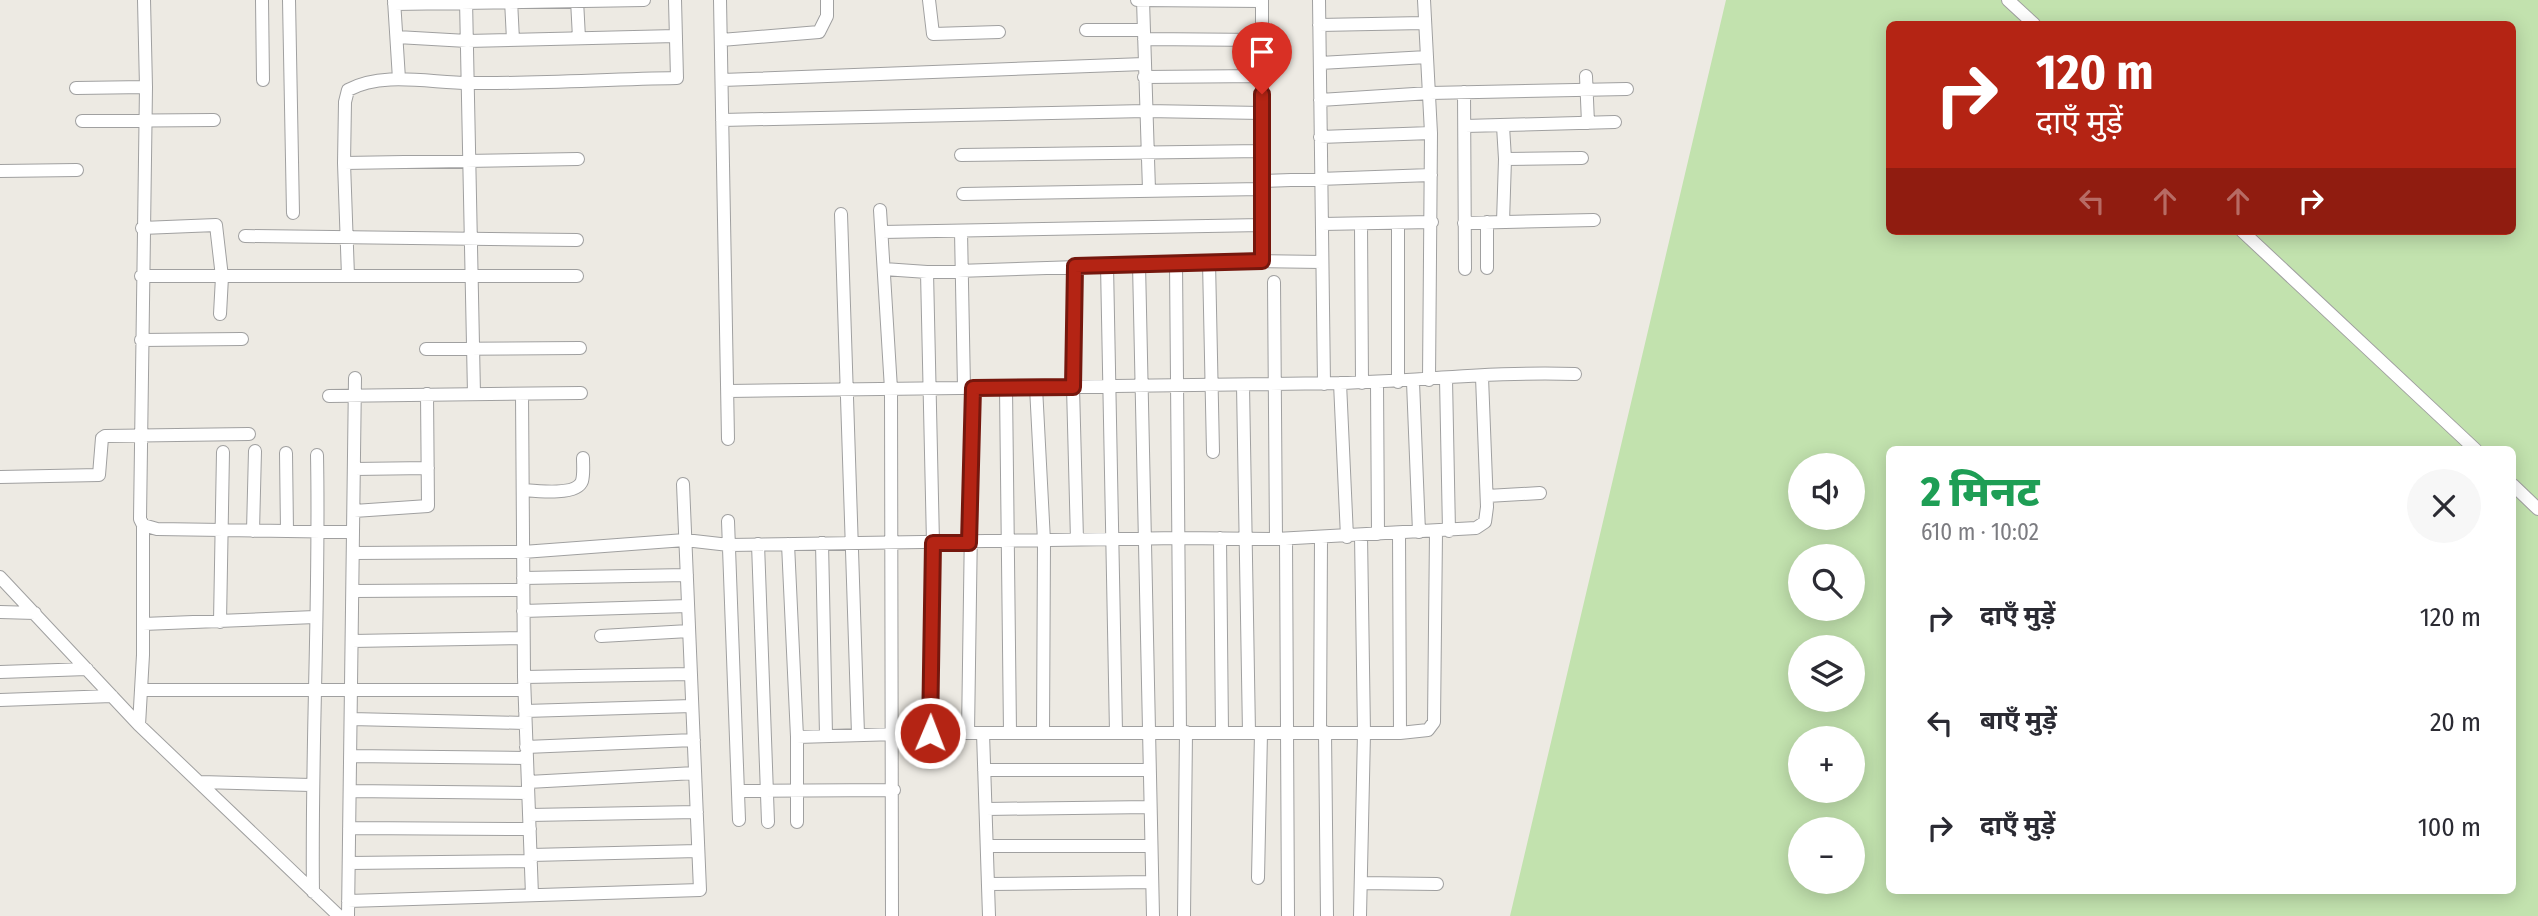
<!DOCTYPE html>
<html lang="hi">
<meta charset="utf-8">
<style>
body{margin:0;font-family:"Fira Sans Condensed","Noto Sans Devanagari",sans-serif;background:#f7f7f7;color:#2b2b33;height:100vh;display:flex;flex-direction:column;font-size:26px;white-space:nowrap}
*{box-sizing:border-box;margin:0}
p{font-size:23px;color:#7c7c81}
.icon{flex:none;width:38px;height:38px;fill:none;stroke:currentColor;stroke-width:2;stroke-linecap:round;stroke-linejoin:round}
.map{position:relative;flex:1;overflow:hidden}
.drawer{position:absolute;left:1886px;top:446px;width:630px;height:448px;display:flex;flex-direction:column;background:#fff;border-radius:10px;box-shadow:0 4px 18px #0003}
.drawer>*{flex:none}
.hud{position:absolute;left:1886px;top:21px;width:630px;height:214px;border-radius:10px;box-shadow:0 4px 18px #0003;background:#b42414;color:#fff;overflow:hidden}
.buttons{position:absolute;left:1788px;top:453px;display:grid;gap:14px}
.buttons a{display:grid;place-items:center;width:77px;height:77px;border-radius:50%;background:#fff;box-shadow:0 4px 18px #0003;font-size:35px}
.pin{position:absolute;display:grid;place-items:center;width:60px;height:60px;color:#fff;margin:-72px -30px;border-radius:50% 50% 50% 0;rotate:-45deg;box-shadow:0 0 7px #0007}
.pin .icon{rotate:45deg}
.me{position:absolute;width:77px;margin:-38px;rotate:1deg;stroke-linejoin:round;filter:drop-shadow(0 0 5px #0008)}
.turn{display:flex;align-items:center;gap:24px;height:147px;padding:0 35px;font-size:32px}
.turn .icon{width:91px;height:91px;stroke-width:2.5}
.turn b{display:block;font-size:49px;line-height:60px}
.lanes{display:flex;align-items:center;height:66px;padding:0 35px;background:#0003;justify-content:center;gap:35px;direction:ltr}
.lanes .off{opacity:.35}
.round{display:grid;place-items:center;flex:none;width:74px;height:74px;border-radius:37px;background:#f7f7f7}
.headline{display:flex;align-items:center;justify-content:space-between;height:119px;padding:0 35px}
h1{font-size:42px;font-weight:800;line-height:52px;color:#1e9e55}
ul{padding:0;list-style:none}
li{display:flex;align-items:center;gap:21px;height:105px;padding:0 35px}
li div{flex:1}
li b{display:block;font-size:26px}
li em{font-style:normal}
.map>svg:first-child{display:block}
.grass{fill:#c2e2ae;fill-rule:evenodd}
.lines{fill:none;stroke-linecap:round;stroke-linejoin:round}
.minor-casing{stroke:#a0a0a0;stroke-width:14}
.minor{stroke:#fff;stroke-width:12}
.route-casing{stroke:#75170d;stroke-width:18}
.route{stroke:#b42414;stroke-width:12}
</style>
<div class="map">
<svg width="2538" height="916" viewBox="0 0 2538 916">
<rect width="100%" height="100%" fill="#edeae3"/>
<path class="grass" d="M1726,0H2538V916H1510ZM1890,24H2513V231H1890ZM1890,450H2513V891H1890ZM1801,466H1853V518H1801ZM1801,556H1853V609H1801ZM1801,648H1853V700H1801ZM1801,738H1853V791H1801ZM1801,830H1853V882H1801Z"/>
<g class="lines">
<g class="minor-casing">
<path id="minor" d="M144,0L146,87L140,519L143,525L157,529L353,532
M262,0L263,80
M289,0L293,213
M394,0L399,79
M466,0L474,394
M511,0L513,40
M577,0L579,38
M720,0L728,439
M929,0L933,34L999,32
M1137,0L1262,1
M1143,0L1149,190
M1319,0L1324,384
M1424,0L1431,133L1429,380
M2008,0L2034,24
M394,4L644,0
M1319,25L1424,23
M1086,30H1144
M397,37L467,41L676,36
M1144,39L1262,40
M721,40L819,32L827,16V0
M1320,63L1427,57
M1586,76L1588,123
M1144,77L1262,76
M722,80L1144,64
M76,88L146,87
M1464,92L1465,269
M1320,100L1430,93L1627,89
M722,120L1146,111L1262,113
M82,121L214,120
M1465,126L1615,122
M1503,126L1505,159L1503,222
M1320,137L1431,133
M961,155L1262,151
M1505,159L1582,158
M344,163L578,159
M0,171L77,170
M1262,181L1431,175
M963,194L1262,189
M880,210L891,389L892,916
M841,214L858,734
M1464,223L1594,220
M1322,224L1432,222
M1361,224L1362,383
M142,228L216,225L222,277L220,314
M961,231L964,388
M2242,231L2476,450
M882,232L1262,225
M245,236L577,240
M1262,261V0
M1209,262L1213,452
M1176,263L1180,733
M1139,264L1153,916
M1107,265L1116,732
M1075,266L1073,387L1077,540
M1487,268V222
M884,269L927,272L1262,261L1322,262
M927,272L933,543L930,733
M141,276H577
M348,276L344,163L345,102L348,90C383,71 431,83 469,83C538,84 608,79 677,78L675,0
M1274,282L1276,539
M141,340L242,339
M426,349L580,348
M1446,379L1449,531
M1398,382V223
M1413,382L1419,532
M1340,383L1347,537
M1377,383L1378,534
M1243,385L1249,733
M1036,387L1044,541L1043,733
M1006,388L1010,732
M728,391L1340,383C1419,381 1497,371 1575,374
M522,394L524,677L532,895
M329,396L581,393
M286,453L287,531
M354,469L428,468
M0,477L99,475L102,438L105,436L249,434
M2513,485L2538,509
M523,490C535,491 577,496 582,481C584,474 583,465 583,458
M1487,496L1540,493
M354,511L428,506L427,394
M728,521L739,820
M253,531L255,451
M1399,533L1400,733
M1220,538L1222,733
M1286,539L1288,916
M822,543L826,735
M758,544L768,822
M788,544L797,737V822
M353,553L523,552L685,540L729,545L1180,538L1276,539L1476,528L1485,522L1487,507L1482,377
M0,577L139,725L339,916
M523,578L687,575
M353,591L523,590
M523,611L688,606
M0,612L35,613
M220,622L223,452
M143,624L315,617
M601,636L689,631
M352,641L523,638
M0,672L87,669
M524,677L691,674
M141,690H524
M0,700L112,696
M525,711L692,706
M351,719L525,723
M139,725L143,655V525
M1320,732L1321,538
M1325,732L1327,916
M968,733L973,388
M983,733L989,916
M797,737L930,733H1400L1428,730L1434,722L1436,532
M526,747L694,740
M350,756L527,758
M984,770H1149
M200,782L311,785
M528,782L695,773
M350,791L528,793
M738,791L894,790
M986,809L1150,807
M529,815L697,812
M349,828L530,829
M987,846H1151
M531,855L698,851
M349,863L531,861
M1258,878L1261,733
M1361,883L1437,884
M988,884L1152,882
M313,892C311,746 320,601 317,455
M348,901L700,890L683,484
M348,916L355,378
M1184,916L1186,732
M1360,916L1364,733L1361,535"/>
</g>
<use href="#minor" class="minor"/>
</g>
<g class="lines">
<g class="route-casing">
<path id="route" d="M930,733L933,543H969L973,388L1073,387L1075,266L1262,261V94"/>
</g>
<use href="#route" class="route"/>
</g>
</svg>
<div class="buttons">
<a><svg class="icon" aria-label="sound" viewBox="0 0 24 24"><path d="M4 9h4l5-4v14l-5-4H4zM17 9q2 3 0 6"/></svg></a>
<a><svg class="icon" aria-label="search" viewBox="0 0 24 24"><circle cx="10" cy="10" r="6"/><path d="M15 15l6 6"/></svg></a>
<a><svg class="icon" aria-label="layers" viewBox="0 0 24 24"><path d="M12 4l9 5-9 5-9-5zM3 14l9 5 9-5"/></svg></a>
<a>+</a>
<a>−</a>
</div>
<div class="pin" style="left:1262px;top:94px;background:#d93025"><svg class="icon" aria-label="arrive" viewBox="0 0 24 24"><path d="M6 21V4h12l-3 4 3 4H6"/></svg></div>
<svg class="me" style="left:930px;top:733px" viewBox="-20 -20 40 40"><circle r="17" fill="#b42414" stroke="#fff" stroke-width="3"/><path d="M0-11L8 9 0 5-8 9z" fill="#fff"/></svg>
<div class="hud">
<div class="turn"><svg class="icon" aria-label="right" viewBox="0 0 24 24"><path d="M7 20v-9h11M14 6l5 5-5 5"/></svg><div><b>120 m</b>दाएँ मुड़ें</div></div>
<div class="lanes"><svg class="icon off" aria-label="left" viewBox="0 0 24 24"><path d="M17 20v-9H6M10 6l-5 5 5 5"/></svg><svg class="icon off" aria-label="ahead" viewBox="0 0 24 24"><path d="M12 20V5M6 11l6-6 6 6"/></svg><svg class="icon off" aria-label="ahead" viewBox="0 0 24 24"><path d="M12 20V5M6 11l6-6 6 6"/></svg><svg class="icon" aria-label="right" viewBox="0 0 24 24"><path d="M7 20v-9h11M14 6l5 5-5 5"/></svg></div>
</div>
<section class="drawer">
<div class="headline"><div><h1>2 मिनट</h1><p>610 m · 10:02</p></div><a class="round"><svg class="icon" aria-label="close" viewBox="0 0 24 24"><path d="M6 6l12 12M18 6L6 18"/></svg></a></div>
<ul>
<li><svg class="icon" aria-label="right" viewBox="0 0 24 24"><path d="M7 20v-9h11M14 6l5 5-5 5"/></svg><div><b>दाएँ मुड़ें</b></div><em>120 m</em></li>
<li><svg class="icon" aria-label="left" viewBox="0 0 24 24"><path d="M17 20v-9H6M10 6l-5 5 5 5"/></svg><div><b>बाएँ मुड़ें</b></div><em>20 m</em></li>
<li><svg class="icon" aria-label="right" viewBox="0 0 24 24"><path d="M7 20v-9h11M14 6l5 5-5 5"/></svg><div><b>दाएँ मुड़ें</b></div><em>100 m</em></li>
</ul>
</section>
</div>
